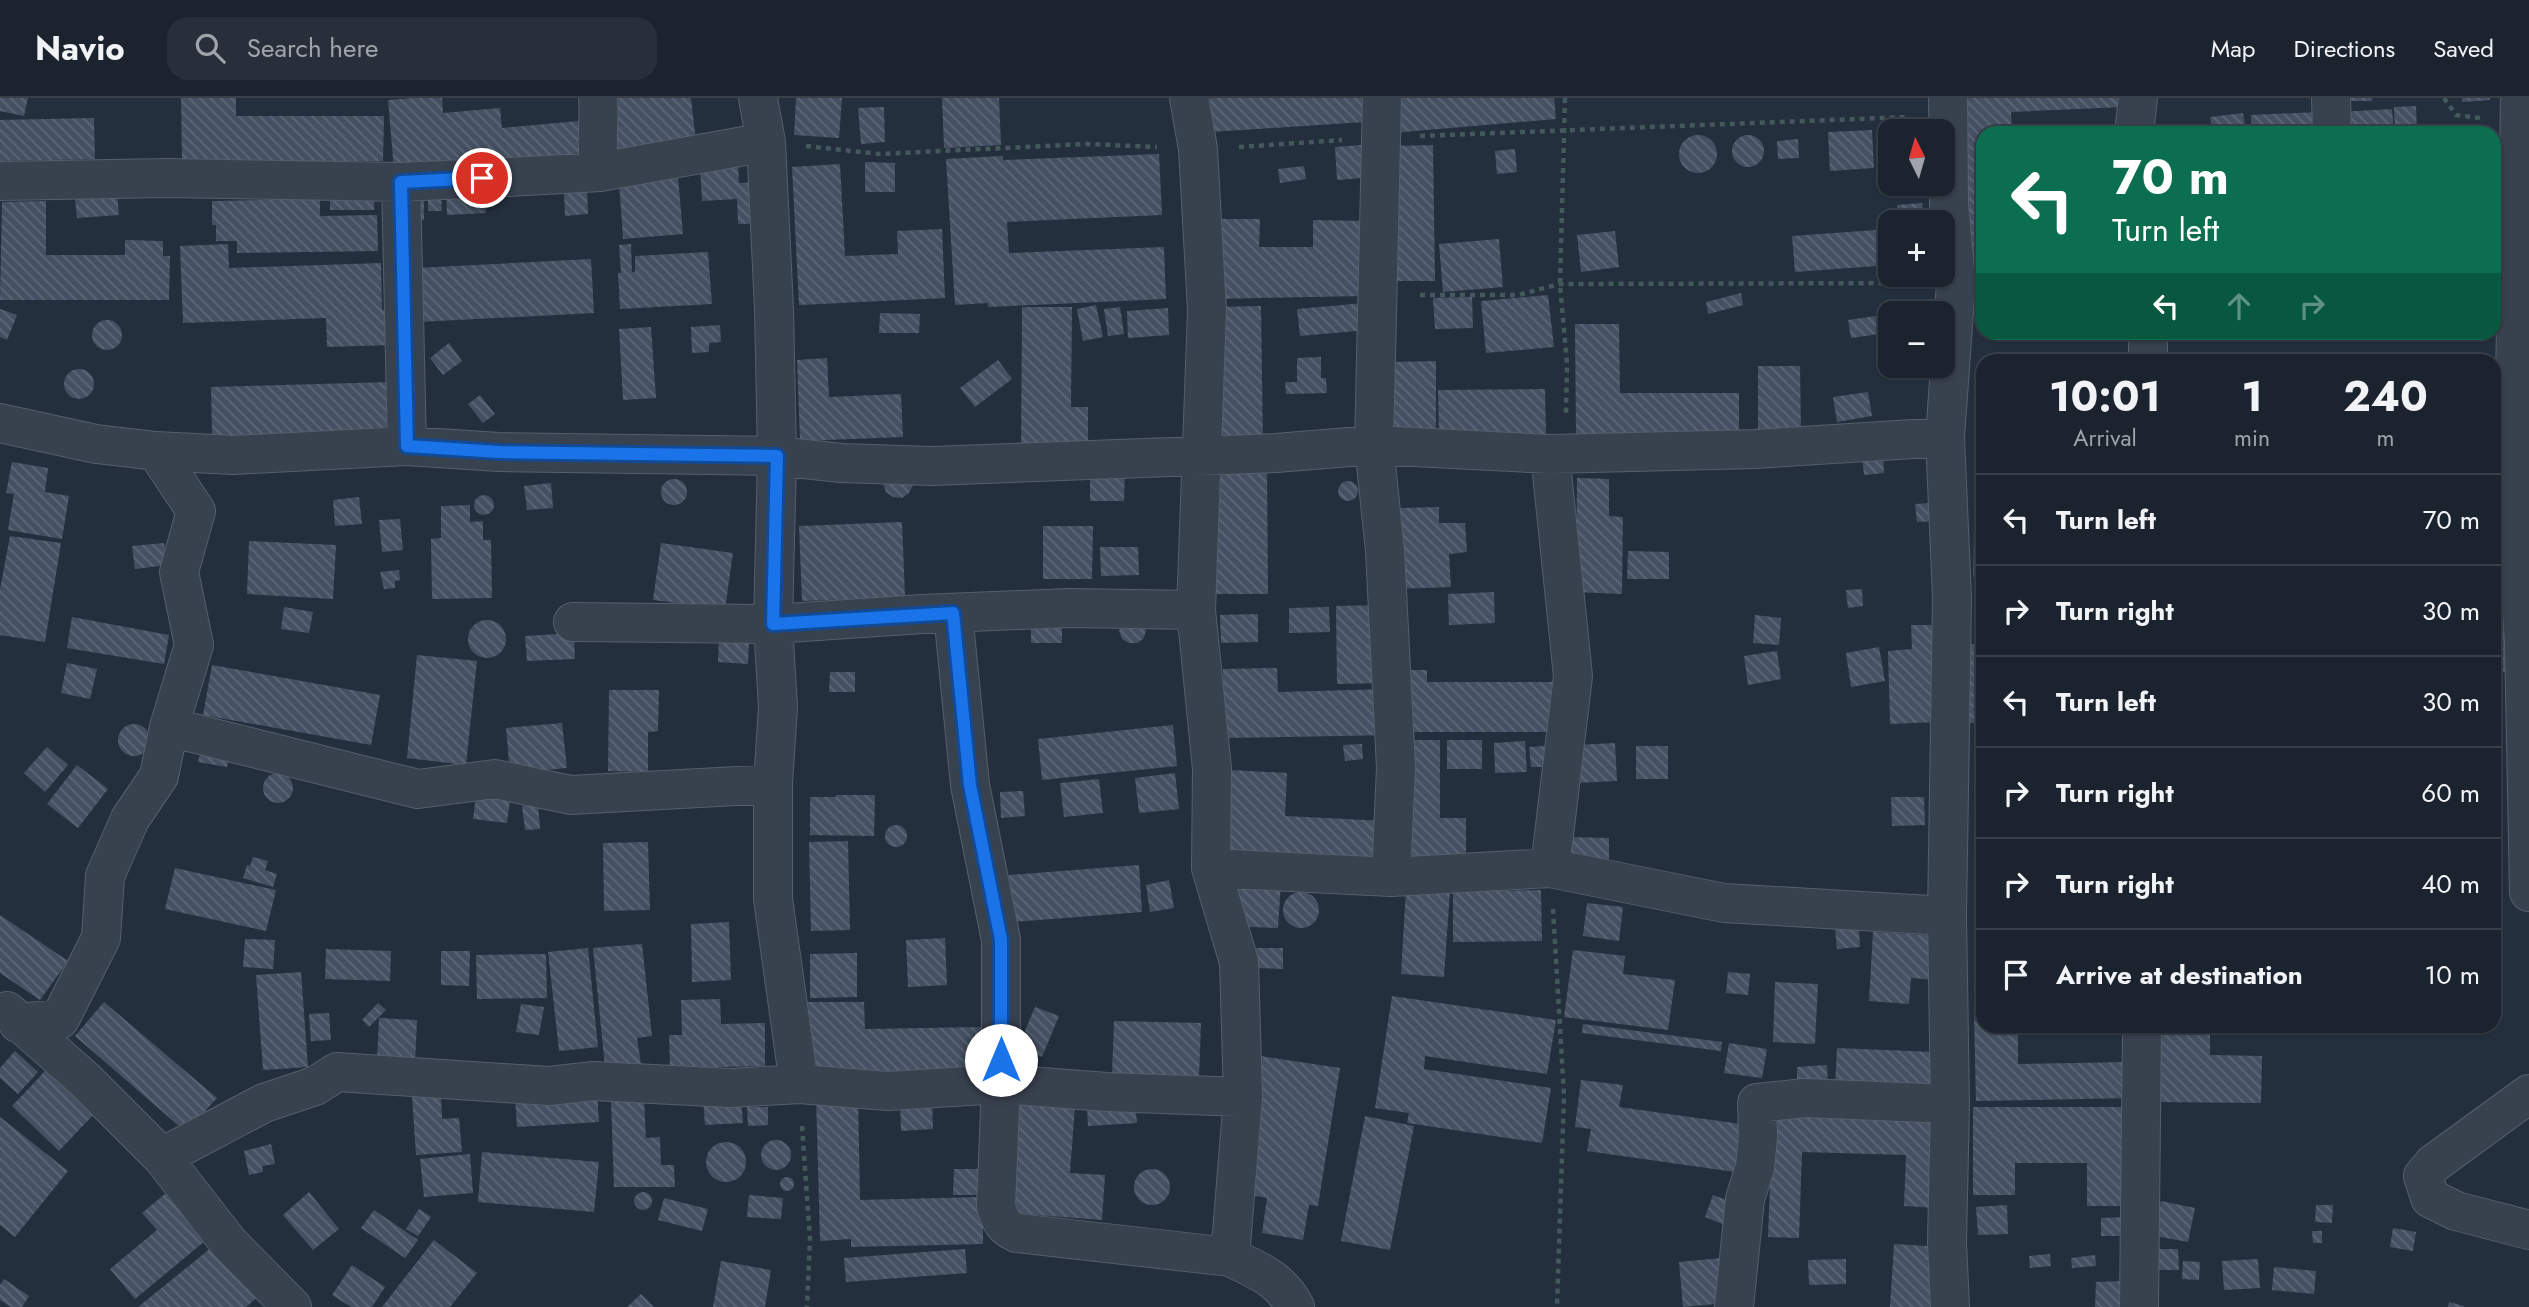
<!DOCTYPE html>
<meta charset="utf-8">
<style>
body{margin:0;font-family:Jost,sans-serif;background:#282f3a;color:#f1f3f6;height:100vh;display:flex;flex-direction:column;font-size:26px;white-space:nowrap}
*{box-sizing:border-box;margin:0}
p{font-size:23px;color:#a0a4aa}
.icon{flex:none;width:38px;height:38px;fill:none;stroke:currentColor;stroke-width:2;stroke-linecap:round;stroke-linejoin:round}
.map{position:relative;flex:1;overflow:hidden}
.side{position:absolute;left:1976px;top:256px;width:525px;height:679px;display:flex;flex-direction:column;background:#1b232e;border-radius:21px;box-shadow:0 2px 5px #0004,0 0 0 2px #39404a}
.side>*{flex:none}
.top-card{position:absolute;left:1976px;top:28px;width:525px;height:214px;border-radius:21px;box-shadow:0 2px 5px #0004,0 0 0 2px #39404a;background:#0b6e4f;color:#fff;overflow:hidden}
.needle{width:46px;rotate:355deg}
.tools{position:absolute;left:1878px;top:21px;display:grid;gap:14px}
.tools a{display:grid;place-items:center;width:77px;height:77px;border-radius:14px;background:#1b232e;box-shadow:0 2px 5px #0004,0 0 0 2px #39404a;font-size:35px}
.pin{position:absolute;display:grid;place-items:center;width:60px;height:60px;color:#fff;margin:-30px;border:4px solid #fff;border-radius:50%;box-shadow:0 2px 7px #0007}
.me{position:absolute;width:77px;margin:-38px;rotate:0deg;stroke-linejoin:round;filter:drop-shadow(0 0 5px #0008)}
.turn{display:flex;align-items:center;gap:24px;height:147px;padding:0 21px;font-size:32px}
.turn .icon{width:91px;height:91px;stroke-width:2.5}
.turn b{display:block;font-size:49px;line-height:60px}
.lanes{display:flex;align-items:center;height:66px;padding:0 21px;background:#0003;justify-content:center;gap:35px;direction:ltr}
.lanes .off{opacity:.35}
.eta{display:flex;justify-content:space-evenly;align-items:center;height:119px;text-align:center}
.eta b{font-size:42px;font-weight:700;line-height:49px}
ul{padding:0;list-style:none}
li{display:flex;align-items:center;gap:21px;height:91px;padding:0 21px;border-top:2px solid #39404a}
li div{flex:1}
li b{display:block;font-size:26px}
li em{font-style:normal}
header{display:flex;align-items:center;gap:42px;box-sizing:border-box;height:98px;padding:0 35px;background:#1b232e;border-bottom:2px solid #39404a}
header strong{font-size:33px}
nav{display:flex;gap:38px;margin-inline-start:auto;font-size:24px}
.search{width:490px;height:63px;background:#282f3a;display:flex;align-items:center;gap:18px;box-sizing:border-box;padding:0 24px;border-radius:21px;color:#a0a4aa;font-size:26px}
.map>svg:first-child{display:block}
.building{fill:url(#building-back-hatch)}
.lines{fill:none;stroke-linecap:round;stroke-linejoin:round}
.minor-casing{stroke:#565f6c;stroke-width:40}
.path{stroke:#44595c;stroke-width:4.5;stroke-dasharray:5 5;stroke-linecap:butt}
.minor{stroke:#38414e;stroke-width:38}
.route-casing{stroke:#114b97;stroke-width:18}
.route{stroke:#1a73e8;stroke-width:12}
</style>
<header>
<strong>Navio</strong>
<div class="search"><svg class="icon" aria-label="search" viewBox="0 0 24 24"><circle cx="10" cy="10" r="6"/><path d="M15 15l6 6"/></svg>Search here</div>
<nav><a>Map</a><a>Directions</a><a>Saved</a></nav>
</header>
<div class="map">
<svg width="2529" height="1209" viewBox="0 0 2529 1209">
<defs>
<pattern id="building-back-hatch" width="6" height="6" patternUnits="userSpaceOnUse" patternTransform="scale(1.75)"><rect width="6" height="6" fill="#455162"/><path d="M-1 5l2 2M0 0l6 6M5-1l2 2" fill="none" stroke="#5d6877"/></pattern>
</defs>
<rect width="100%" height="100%" fill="#242f3e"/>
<path class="building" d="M0,0H28L24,18L0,13Z
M181,0H236V18H384L383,63H182Z
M413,0H442L443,15L500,10L502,30L589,22L592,54L394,72L388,2Z
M610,0H691L697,52L617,61Z
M796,0H842L839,40L794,37Z
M942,0H999L1001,47L944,50Z
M1210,0H1362L1364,24L1211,34Z
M1389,0H1554L1556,21L1392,35Z
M1961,0H2124V9L2011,14L2012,35H1983V163L1964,164Z
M2341,0H2372V3H2341Z
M2462,0H2490V2L2462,4Z
M2416,8L2417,35H2395L2394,9Z
M884,9L885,44L861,46L858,10Z
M2392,11L2394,35H2339L2337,14Z
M2319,14L2321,35H2252L2251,17Z
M2243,15L2246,35H2213L2210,19Z
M94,20L95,61L0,63V22Z
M1872,32L1874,70L1830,73L1828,34Z
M1679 56a19 19 0 1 1 38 0a19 19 0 1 1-38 0Z
M2502,37L2505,99H2494V38Z
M1732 53a16 16 0 1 1 32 0a16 16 0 1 1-32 0Z
M1798,41L1799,60L1778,61L1777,43Z
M1361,47L1364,80L1337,82L1335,49Z
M1433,47L1435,183H1390L1389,48Z
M1515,51L1517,74L1497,76L1495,53Z
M1876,53H1890V64H1877Z
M1159,56L1162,117L1007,124L1009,155L1164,149L1166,201L988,209V205L955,207L946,61L1003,58V62Z
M738,64L739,85L765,84L768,125L738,126L737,101L702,103L700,67Z
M865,64L895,65V94H865Z
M840,66L845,158L898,156L897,133L942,131L945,200L799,207L792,69Z
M1304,68L1306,81L1280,85L1278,71Z
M678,79L683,136L623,141L619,84Z
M485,91L486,115L447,117L446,92Z
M330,92H375L374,112H330Z
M587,92L588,116L565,118L564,93Z
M117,96L119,117L77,120L75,101Z
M411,98H424V122H411Z
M428,99H441L442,113H428Z
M320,101V118L377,117L378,153L237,155V143H216V127H212V103Z
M46,103V157H125V142L163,143V158H170L169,202H0L2,104Z
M1922,105L1924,124H1898L1897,107Z
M1211,121H1260L1259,149H1313V122L1367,123L1366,198L1211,201Z
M1890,131V167L1795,174L1792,138Z
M1615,133L1619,169L1581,174L1577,137Z
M1499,141L1503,189L1443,194L1439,146Z
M228,146L229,170L381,165L382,212L390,211L391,247L327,249L326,220L183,225L180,148Z
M631,146L632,174H635V158L708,154L712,206L620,211L618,175H621L619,147Z
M591,161L594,215L418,224L416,170Z
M1741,195L1743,207L1708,216L1706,204Z
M1548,197L1554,249L1486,255L1481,203Z
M1472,199L1473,230L1435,231L1433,200Z
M1365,205L1368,232L1300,238L1297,211Z
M1096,207L1103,239L1083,243L1077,211Z
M1261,208L1263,344L1217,345L1215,209Z
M1022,209H1072L1071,309H1088V353L1021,352Z
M1120,209L1124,236L1108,238L1104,211Z
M1168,210L1169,237L1128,240L1127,213Z
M0,211L17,217L7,242L0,239Z
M880,215L920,216L919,235H879Z
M1876,218L1879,236L1851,240L1848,222Z
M92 237a15 15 0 1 1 30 0a15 15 0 1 1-30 0Z
M1575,226H1619L1620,295H1739V335L1576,336Z
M720,227L721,244L709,245V254L692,255L691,229Z
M651,229L656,300L623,302L619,231Z
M449,245L462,263L443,277L430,260Z
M1321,259V280H1326L1327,295L1286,296L1285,284H1297V260Z
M827,260L829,299L901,296L903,339L800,343L797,262Z
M998,262L1012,281L975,309L960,290Z
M1436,263V338L1392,337V264Z
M1758,268H1800L1801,335H1758Z
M64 286a15 15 0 1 1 30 0a15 15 0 1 1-30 0Z
M392,284L393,333L212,338L211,289Z
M1545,291L1546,339L1439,341L1438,292Z
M1868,294L1872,318L1837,324L1833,299Z
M480,297L495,316L483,325L468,306Z
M1883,356L1884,375L1864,377L1862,358Z
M12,364L48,370L45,394L69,398L62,441L8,432L14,396L6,395Z
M1090,370L1125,371L1124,403H1090Z
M1267,370L1268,496H1216L1214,371Z
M910,378L913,387L909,395L902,400L893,399L886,394L883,385Z
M1577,380L1609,381V418L1623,419L1622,496L1576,494Z
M661 394a13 13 0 1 1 26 0a13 13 0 1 1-26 0Z
M1338 393a10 10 0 1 1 20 0a10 10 0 1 1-20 0Z
M551,385L553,410L527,412L524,388Z
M474 407a10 10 0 1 1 20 0a10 10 0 1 1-20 0Z
M359,399L362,426L335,428L333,402Z
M1933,405L1934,423L1917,424L1915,406Z
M470,407V424L483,423V442H491L492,500L432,501L431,441L441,440V408Z
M1439,409V425H1465L1467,454L1449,456L1451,489L1398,491L1399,410Z
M400,421L403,452L382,454L379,422Z
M902,424L905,499L802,503L799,428Z
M1043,428H1093L1092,481H1043Z
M1974,431H1983V479H1973Z
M10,438L61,445L45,544L0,537V491Z
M249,443L336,447L333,501L247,496Z
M164,445L167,467L135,471L132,448Z
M661,445L733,455L725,511L653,502Z
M1100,449H1138L1139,477L1101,478Z
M1628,453L1669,454V481H1627Z
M399,472L400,482L395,483V490L384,491L380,474Z
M1862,491L1863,508L1848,510L1846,492Z
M1494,494L1495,525L1449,527L1448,496Z
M1384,507L1385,585L1337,586L1336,508Z
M284,509L313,514L309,535L281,531Z
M1329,509L1330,534L1289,535V510Z
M1258,516V544L1221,545L1220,517Z
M1755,517L1781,520L1779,547L1753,545Z
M72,519L169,537L164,566L67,550Z
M468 541a19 19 0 1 1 38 0a19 19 0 1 1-38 0Z
M1062,523V545H1031V524Z
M1143,525L1146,533L1143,541L1137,545H1129L1122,541L1119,533L1122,526Z
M1911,527H1933L1937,624L1890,626L1888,553L1912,551Z
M2508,534L2512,573L2496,575L2494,535Z
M574,535L575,561L527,563L525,538Z
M719,539L749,542L748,566L718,564Z
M1962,546H1983V625H1963Z
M1879,549L1885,583L1851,589L1846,555Z
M1777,553L1781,581L1748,587L1744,558Z
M417,557L477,563L466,667L407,660Z
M67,565L97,571L90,601L61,595Z
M212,567L380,597L371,647L203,617Z
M1277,570L1278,594L1391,591V637L1224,640L1223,571Z
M1400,572H1427V584H1553V634H1401Z
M830,574H855V594H829Z
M609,592H659L658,633L648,634V674L608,673Z
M562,625L567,670L510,675L506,630Z
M118 642a16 16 0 1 1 32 0a16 16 0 1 1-32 0Z
M1173,627L1177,668L1042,682L1038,641Z
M1404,642H1440V720H1466V765H1403Z
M1447,642H1482V671H1447Z
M1525,643L1527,674L1495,675L1494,645Z
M1615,645L1617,683L1578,685L1576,647Z
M1362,646L1363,661L1345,663L1343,647Z
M202,648L230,653L227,669L198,664Z
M1546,648V669H1531L1529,649Z
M1636,648H1668V681H1636Z
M47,649L68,667L45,694L24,675Z
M77,667L108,691L78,730L47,706Z
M1230,672L1287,675L1285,718L1386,723L1384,765L1228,757Z
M1175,675L1179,711L1139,715L1135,680Z
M263 690a15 15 0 1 1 30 0a15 15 0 1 1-30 0Z
M1099,681L1103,715L1064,719L1060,685Z
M477,690L511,694L507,725L473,721Z
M1023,693L1025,718L1001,720L1000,694Z
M836,697H875L874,738L810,737V699H836Z
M1891,699H1924L1925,727L1892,728Z
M538,706L540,731L525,732L522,708Z
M885 738a11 11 0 1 1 22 0a11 11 0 1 1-22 0Z
M1569,739L1609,740V772H1569Z
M848,743L850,832L811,833L809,744Z
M648,744L650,812L604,813L603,745Z
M253,759L268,763L265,772L277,776L273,789L243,780L247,767L250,768Z
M1139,767L1142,814L1013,824L1009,777Z
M175,770L276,792L266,833L165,811Z
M1231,781L1281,784L1278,830L1228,828Z
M1169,782L1174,810L1150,814L1146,787Z
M1406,791L1450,793L1444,879L1401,876Z
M1541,792L1542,843L1453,844V794Z
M1283 812a18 18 0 1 1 36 0a18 18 0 1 1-36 0Z
M1587,805L1623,809L1619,843L1583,838Z
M0,817L68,863L40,902L0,875Z
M729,824L731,882L692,884L691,826Z
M1859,829L1860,849L1837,851L1835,831Z
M1873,834L1941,838L1937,882L1911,880L1909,906L1869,903Z
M945,840L947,887L908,889L906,842Z
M245,841L275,842L273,871L243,869Z
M642,846L652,938L637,940L641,966L605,969L593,850Z
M588,850L598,949L559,953L548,854Z
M1256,850H1283V871L1255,870Z
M326,851L391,853L390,883L325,881Z
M1573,852L1625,858L1623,876L1675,882L1668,932L1564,919Z
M441,853H470L469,888L441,887Z
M857,855V899L810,900V856Z
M546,856L547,900L477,901L476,857Z
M301,874L308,969L263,972L256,877Z
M1728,874L1750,876L1748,897L1726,895Z
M1775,884L1818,886L1815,946L1773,944Z
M1392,898L1556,922L1547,976L1425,958L1424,971L1551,990L1542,1045L1407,1025L1409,1015L1375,1010Z
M720,901L721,926L765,925V968L670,970L669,937H682L681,902Z
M104,904L217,1000L186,1034L75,938Z
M803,904H864L865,931L983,929L984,979L805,977Z
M378,905L386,912L369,929L362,922Z
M521,906L544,909L539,937L516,934Z
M1035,909L1059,918L1042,959L1018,949Z
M329,915L331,942L311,943L309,916Z
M1974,918H1983V928H2018V966L2130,964L2132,1000L1976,1003Z
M379,920L417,922L415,965L377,963Z
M1114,923L1201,925L1199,979L1112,977Z
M1583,926L1722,944L1721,953L1582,935Z
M2151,928H2210V957L2262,958L2261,1005L2150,1004Z
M1729,945L1767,951L1762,980L1724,975Z
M1837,950L1935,954L1934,993L1835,989Z
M15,953L38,974L18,996L0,980V970Z
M1260,958L1340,970L1318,1108L1309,1107L1303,1142L1262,1135L1267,1100L1239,1095Z
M1827,967L1828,989L1797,991V969Z
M48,970L96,1014L59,1053L12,1008Z
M1581,982L1623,987L1619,1009L1755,1028L1749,1076L1587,1053L1591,1031L1575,1029Z
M597,993L599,1024L517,1029L515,997Z
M441,996L442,1021L459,1020L462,1054L416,1057L412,998Z
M858,996L860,1102L983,1099V1146L851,1149V1141L820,1143L816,997Z
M741,998L743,1025L705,1027L703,999Z
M644,1001L646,1040L660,1039L661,1067H674L675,1089H614L611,1002Z
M932,1003L933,1031L901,1033L900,1004Z
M1018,1003L1075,1008L1070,1075L1105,1077L1102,1122L1008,1115Z
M1135,1005L1137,1025L1088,1028L1087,1009Z
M747,1009H768V1027L748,1028Z
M1973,1009H2129L2128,1108H2087V1065H2015V1097H1973Z
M1773,1012L1939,1017L1936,1110L1904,1108L1906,1057L1802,1054L1799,1140L1768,1139Z
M1365,1018L1414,1028L1390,1152L1341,1143Z
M0,1019L68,1073L15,1139L0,1127Z
M761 1057a15 15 0 1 1 30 0a15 15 0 1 1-30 0Z
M706 1064a20 20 0 1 1 40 0a20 20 0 1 1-40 0Z
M271,1046L275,1066L262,1068L263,1074L249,1077L244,1053Z
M482,1054L599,1064L594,1114L478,1104Z
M470,1056L473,1095L424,1099L420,1061Z
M954,1071H981V1097H953Z
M1134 1089a18 18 0 1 1 36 0a18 18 0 1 1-36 0Z
M780 1086a7 7 0 1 1 14 0a7 7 0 1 1-14 0Z
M172,1090L211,1138L135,1201L110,1171L157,1132L142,1115Z
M309,1094L339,1131L313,1152L283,1117Z
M634 1103a9 9 0 1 1 18 0a9 9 0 1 1-18 0Z
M749,1097L783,1100L781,1121L747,1119Z
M1713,1097L1743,1108L1735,1131L1705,1119Z
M664,1100L708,1111L702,1133L658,1122Z
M2161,1103L2195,1110L2188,1144L2155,1138Z
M2007,1107L2008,1136L1978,1137L1976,1109Z
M2316,1107H2333L2332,1125L2315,1124Z
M419,1111L431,1119L418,1138L406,1131Z
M374,1112L418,1142L405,1160L361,1130Z
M2126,1119V1138H2101V1120Z
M2393,1130L2416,1134L2413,1153L2390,1149Z
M2312,1133H2322V1145H2313Z
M222,1141L265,1193L246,1209H138Z
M434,1142L477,1175L450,1209H382Z
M1894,1146L1941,1149L1937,1209H1890Z
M965,1151L967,1175L846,1184L844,1160Z
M2156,1151H2178L2179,1172H2156Z
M2050,1156L2051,1168L2030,1170L2029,1158Z
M2095,1157L2096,1168L2072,1170L2071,1160Z
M1722,1160L1726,1205L1683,1209L1679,1164Z
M1846,1161V1186L1809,1187L1808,1162Z
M2258,1161L2260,1190L2224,1192L2222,1163Z
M721,1163L771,1172L765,1209H713Z
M2183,1163L2200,1164L2199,1182L2182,1181Z
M352,1167L385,1189L372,1209H351L332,1197Z
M2274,1169L2316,1173L2314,1196L2272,1192Z
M4,1181L29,1198L22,1209H11L0,1202V1187Z
M2121,1183V1209H2095L2096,1184Z
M641,1196L654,1209H627Z
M2449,1204L2464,1208V1209H2448Z"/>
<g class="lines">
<g class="minor-casing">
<path id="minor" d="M598,0C600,25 595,49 600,74
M758,0L766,44L774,211L777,358L773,526L778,609L773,686V801L799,986
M1189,0L1198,51L1207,212L1196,512L1212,671L1211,770L1239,864L1243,999L1230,1159C1257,1172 1281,1181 1295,1209
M1382,0L1374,347L1385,453L1396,670L1391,779
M1948,0L1949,105L1956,185L1945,339L1952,500L1947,818L1950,1006L1947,1144L1950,1209
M2331,0L2332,35
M2520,0L2514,338L2519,474L2524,543L2529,794
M2134,35L2138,0
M0,83L166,80L401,84L507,79L600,74L766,44
M401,84L407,348
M2148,262V234
M0,325L96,346L156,353L233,357L407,348L499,354L777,358L841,365L932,368L1276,355L1374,347L1550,356L1755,351L1945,339
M953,515L970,687L1001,842V986L996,1109C1001,1123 1003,1129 1017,1135L1230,1159
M573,524L773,526L922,516L1069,510L1196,512
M169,629L418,691L495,681L571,697L773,686
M1211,770L1391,779L1550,770L1724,805L1947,818
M1550,770L1573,578L1550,356
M7,913L84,981L162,1059L229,1145L292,1209
M18,925L60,921L101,840L105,778L130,721L159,678L169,629L194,547L179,474L196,413L156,353
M2529,996L2433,1066L2423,1078L2430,1100L2456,1113L2529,1132
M162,1059L264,1005L315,988L337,974L549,988L594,983L731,990L799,986L888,993L1001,986L1107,994L1243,999
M1734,1209L1745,1101L1755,1069L1758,1039L1757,1005L1805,1000L1950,1006
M2139,1209L2142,928"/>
</g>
<path class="path" d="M1565,0L1560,186L1567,266L1566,315
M2444,0L2456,17L2480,20
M1420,38L1908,19
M806,48L879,56L1087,46L1157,49
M1239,49L1342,42
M1420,197H1518L1560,186L1917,185
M1553,811L1564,997L1557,1209
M802,1028L810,1141L807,1209"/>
<use href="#minor" class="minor"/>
</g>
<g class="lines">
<g class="route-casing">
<path id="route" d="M482,80L401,84L407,348L499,354L777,358L773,526L953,515L970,687L1001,842V962"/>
</g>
<use href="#route" class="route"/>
</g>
</svg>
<div class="tools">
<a><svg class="needle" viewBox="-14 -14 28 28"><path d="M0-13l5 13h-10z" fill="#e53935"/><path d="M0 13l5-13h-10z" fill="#a0a4aa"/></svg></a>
<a>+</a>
<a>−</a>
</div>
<div class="pin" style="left:482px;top:80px;background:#d93025"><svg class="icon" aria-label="arrive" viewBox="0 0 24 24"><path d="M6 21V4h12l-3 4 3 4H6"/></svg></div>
<svg class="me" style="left:1001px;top:962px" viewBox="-20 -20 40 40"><circle r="19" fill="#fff"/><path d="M0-13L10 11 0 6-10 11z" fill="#1a73e8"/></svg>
<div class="top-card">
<div class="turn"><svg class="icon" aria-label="left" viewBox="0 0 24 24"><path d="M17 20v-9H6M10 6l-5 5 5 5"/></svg><div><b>70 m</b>Turn left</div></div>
<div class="lanes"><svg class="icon" aria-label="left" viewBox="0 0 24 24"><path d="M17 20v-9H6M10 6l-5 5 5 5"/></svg><svg class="icon off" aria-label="ahead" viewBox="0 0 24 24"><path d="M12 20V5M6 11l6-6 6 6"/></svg><svg class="icon off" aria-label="right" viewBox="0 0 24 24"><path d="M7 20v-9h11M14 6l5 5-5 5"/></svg></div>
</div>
<section class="side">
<div class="eta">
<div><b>10:01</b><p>Arrival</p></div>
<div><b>1</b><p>min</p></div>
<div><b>240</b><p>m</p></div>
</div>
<ul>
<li><svg class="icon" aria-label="left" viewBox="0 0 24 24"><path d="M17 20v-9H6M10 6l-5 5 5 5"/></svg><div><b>Turn left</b></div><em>70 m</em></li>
<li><svg class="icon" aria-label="right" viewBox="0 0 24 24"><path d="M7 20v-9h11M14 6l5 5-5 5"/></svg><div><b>Turn right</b></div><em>30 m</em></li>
<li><svg class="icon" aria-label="left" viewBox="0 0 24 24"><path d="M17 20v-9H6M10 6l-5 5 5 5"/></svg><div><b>Turn left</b></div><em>30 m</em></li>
<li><svg class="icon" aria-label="right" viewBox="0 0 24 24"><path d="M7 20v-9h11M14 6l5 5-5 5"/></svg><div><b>Turn right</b></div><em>60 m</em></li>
<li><svg class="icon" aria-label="right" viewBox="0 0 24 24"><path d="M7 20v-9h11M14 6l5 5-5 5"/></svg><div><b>Turn right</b></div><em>40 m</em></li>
<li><svg class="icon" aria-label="arrive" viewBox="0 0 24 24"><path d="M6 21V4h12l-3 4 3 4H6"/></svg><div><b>Arrive at destination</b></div><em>10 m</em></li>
</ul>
</section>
</div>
